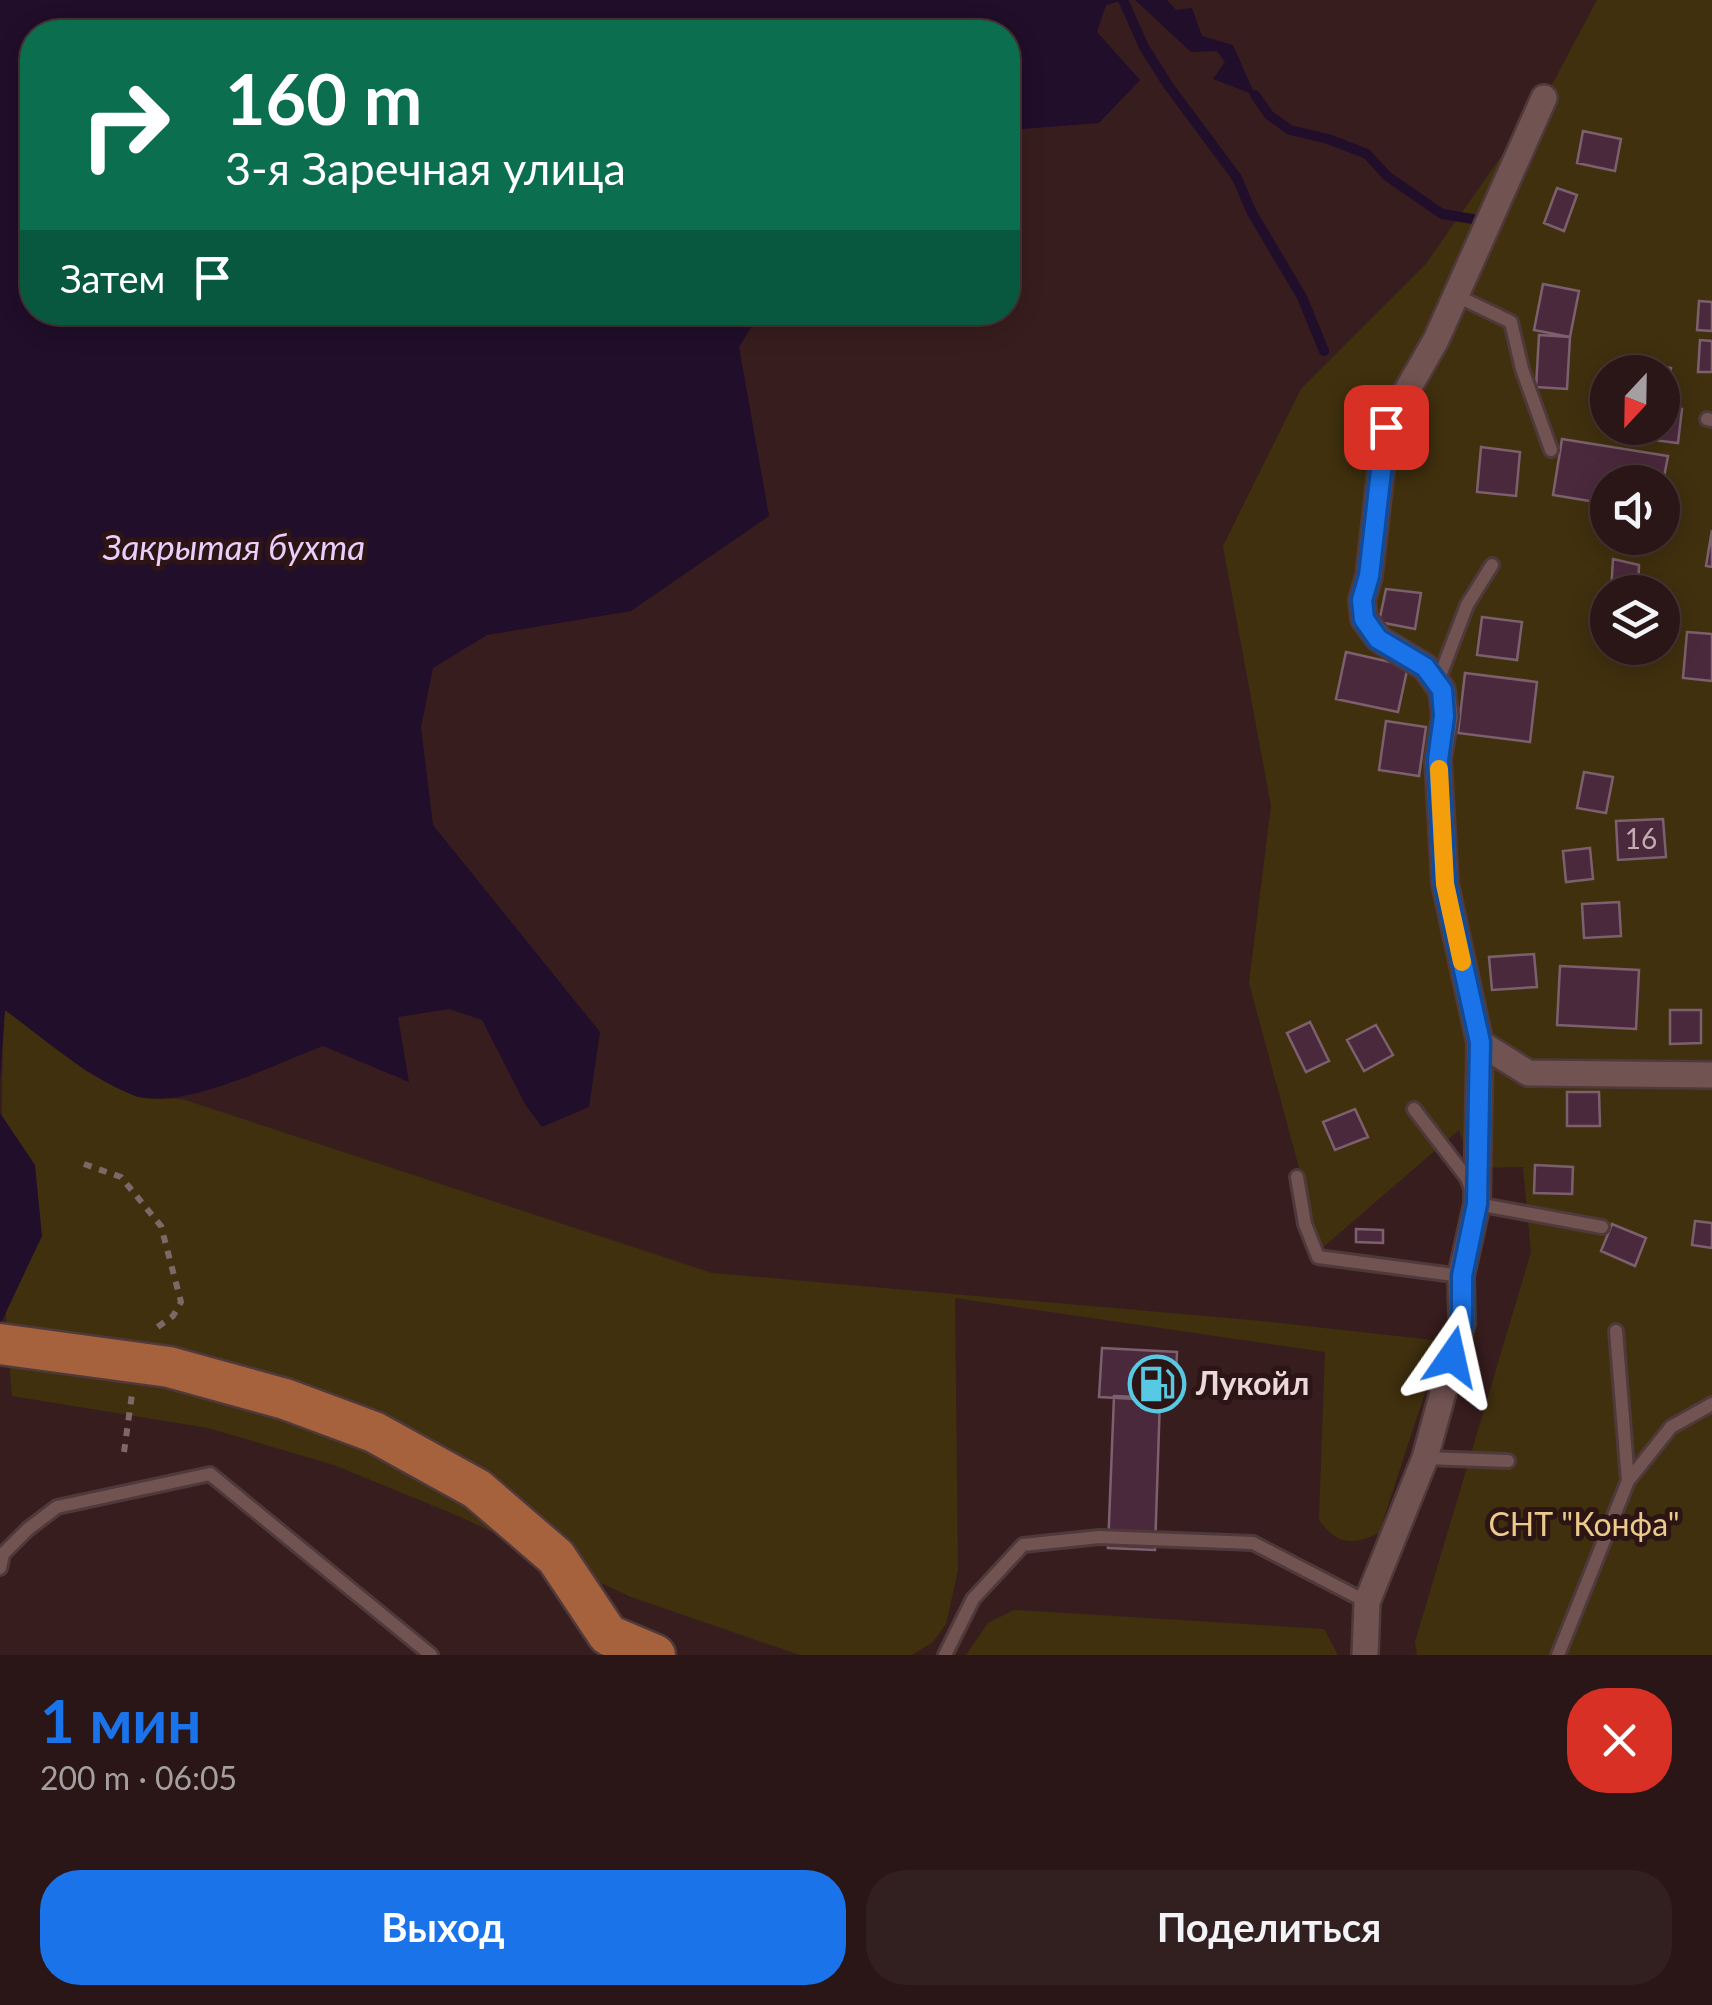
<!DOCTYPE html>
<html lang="ru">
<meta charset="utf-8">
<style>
body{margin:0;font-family:Lato,sans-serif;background:#321f1f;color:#f1f3f6;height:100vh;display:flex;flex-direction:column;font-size:38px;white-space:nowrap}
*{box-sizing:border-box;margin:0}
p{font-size:32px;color:#a59fa1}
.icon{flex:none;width:55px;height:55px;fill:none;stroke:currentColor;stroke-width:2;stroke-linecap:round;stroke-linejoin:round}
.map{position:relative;height:1655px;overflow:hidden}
.panel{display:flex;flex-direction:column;background:#2a1616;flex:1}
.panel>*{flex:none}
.hud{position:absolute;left:20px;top:20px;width:1000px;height:305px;border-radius:40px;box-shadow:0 5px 25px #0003,0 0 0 2px #463535;background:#0b6e4f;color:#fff;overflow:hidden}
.needle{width:65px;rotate:202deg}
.tools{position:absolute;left:1590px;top:355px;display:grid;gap:20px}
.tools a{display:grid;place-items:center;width:90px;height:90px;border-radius:50%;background:#2a1616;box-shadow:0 5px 25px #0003,0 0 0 2px #463535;font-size:50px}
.pin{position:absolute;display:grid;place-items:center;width:85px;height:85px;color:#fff;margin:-42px;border-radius:20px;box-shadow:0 5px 15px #0006}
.me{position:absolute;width:110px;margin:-55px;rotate:11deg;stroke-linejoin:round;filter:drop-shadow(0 0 8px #0008)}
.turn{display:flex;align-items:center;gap:35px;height:210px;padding:0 40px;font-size:45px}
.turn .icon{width:130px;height:130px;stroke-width:2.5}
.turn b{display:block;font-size:70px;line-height:85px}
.then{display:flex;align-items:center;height:95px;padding:0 40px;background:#0003;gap:20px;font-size:38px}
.round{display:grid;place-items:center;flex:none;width:105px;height:105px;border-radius:40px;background:#321f1f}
.headline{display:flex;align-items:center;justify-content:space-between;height:170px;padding:0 40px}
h1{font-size:60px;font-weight:700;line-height:75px;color:#1a73e8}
.action{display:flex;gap:20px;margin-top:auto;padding:20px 40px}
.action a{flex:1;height:115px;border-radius:40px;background:#1a73e8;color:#fff;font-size:40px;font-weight:700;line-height:115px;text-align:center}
.action a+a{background:#321f1f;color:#f1f3f6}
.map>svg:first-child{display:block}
.green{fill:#40300e;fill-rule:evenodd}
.water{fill:#210e2a}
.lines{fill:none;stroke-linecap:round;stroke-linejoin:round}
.stream{stroke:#210e2a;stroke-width:10}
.building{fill:#4b293c;stroke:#7c606e;stroke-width:2.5}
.lane-casing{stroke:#4f393a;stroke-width:18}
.street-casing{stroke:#4f393a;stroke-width:30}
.primary-casing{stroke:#4f393a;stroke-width:45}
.path{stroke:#7f6767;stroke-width:6;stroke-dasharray:8 8;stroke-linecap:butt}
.lane{stroke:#715352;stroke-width:12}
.street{stroke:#715352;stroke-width:25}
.primary{stroke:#a5623c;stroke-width:40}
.route-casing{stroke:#114b97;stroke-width:25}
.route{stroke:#1a73e8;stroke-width:18}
.slow{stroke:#f59e0b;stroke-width:18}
.labels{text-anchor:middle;stroke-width:10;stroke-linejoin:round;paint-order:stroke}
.number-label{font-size:28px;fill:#c3acb1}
.poi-label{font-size:32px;font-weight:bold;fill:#ebd8d8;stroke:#2d1415;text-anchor:start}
.park-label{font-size:32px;fill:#ebcb8c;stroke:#2d1415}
.water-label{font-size:35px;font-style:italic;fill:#eccefd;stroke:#2d1415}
</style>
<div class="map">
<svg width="1712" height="1655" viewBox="0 0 1712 1655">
<rect width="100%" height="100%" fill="#381d1e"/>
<path class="green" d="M1597,0H1712V1655H1417L1415,1642L1531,1252L1523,1167L1472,1168L1459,1130L1321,1249L1249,983L1271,806L1223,546L1301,389L1425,265L1554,81ZM1608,372H1662V428H1608ZM1608,482H1662V538H1608ZM1608,592H1662V648H1608Z
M4,1009L86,1071L137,1097L182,1099L712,1273L1251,1320L1442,1341L1379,1533C1352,1546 1336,1544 1319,1520L1325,1352L955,1298L958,1570L946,1624L933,1642L912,1655H800L631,1597L456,1515L334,1465L208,1428L12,1396C0,1269 0,1137 4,1009Z
M1014,1610L1324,1629L1338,1655H966L988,1623Z"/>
<path class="water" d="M0,0H1124L1106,5L1097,32L1140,80L1099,123L1008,130V32H32V312L760,313L739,347L769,516L631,611L487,635L433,668L421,727L433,825L600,1032L589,1107L542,1127L525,1104L482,1020L449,1009L398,1017L409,1082L323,1046C277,1063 179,1113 133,1095C85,1076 46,1040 5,1010L0,1081Z
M1135,0H1167L1176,10L1192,8L1202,36L1233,45L1255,95L1213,79L1225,62L1217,51L1191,52Z
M0,1113L35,1165L42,1236L0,1325Z"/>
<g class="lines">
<path class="stream" d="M1123,0L1144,47L1168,85L1237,178L1252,213L1302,297L1324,351
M1255,95L1269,115L1290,130L1328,139L1367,154L1387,176L1442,214L1485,221"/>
</g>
<path class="building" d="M1583,131L1621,139L1615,171L1577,163Z
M1557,188L1577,195L1564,231L1544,223Z
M1543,284L1579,291L1570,337L1534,330Z
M1699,301L1712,302V331L1697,330Z
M1539,335L1570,337L1567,389L1536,387Z
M1700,340L1712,341V372H1698Z
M1629,361L1671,368L1666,399L1662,398V372H1627Z
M1662,408L1682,409L1678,443L1653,440L1654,428H1662Z
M1562,439L1668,456L1662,488V482H1608V504L1553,495Z
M1481,447L1520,452L1516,496L1477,492Z
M1712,530V567L1706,566Z
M1613,559L1639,565L1638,592H1611Z
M1386,589L1421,593L1415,629L1379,622Z
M1482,617L1522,622L1517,660L1477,655Z
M1687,632L1712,634V681L1683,678Z
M1346,652L1408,666L1398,712L1336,699Z
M1465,673L1537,682L1530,742L1458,733Z
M1386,721L1426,727L1419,776L1379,770Z
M1584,772L1613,777L1606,813L1577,808Z
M1663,819L1666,857L1618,860L1616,821Z
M1590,848L1593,879L1566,882L1563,851Z
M1619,902L1621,936L1584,938L1582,904Z
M1534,954L1537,987L1492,990L1489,957Z
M1560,966L1639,970L1636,1029L1557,1025Z
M1670,1010H1701V1043L1670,1044Z
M1310,1022L1329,1061L1306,1072L1287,1033Z
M1376,1025L1393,1055L1364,1071L1347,1040Z
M1567,1092H1599L1600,1126H1567Z
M1355,1109L1368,1137L1335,1150L1323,1122Z
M1535,1165L1573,1167L1572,1194L1534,1193Z
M1695,1221L1712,1223V1248L1692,1245Z
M1612,1224L1646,1238L1635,1266L1601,1251Z
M1356,1229L1383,1230V1243L1356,1242Z
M1102,1348L1177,1352L1175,1401L1099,1397Z
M1114,1396L1160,1398L1155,1550L1108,1548Z"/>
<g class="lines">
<g class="lane-casing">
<path id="lane" d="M1457,296L1511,322L1522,369L1551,450
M1707,419L1712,420
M1442,686L1440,676L1467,605L1492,565
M1414,1109L1467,1178L1477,1204L1602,1227
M1297,1177L1305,1224L1318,1257L1461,1276
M1425,1458L1508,1461
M1628,1481L1671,1427L1712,1404
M0,1568L3,1554L28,1529L57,1507L210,1474L431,1655
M945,1655L973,1599L1023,1545L1099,1537L1253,1543L1367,1602
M1558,1655L1628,1481L1616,1331"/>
</g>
<g class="street-casing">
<path id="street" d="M1480,1043L1528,1073L1712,1075
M1365,1655L1367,1602L1425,1458L1462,1323L1461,1276L1477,1204L1480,1043L1445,884L1438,760L1445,716L1442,690L1425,667L1379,639L1364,619L1362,600L1369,576L1386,427L1436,340L1544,98"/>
</g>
<g class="primary-casing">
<path id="primary" d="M0,1344L169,1367L285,1399L374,1432L477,1489L556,1557L608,1635L655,1655"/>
</g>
<path class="path" d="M84,1164L121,1177L161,1226L181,1302L173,1316L152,1331
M124,1452L132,1394"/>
<use href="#lane" class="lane"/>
<use href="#street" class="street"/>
<use href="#primary" class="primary"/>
</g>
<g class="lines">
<g class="route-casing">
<path id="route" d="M1386,427L1369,576L1362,600L1364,619L1378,639L1425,667L1442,690L1444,716L1438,760L1445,884L1480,1042L1477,1204L1462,1276V1323L1452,1357"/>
</g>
<use href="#route" class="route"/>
<path class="slow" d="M1439,769L1445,884L1462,962"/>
</g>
<defs>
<g id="fuel-ring" transform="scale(2.875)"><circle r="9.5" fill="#2d1415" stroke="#57c9e2" stroke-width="1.5"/><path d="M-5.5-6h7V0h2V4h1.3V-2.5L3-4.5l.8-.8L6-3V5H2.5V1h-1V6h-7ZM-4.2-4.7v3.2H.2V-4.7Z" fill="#57c9e2"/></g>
</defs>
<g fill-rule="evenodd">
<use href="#fuel-ring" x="1157" y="1384"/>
</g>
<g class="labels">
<g class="number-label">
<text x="1641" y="849">16</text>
</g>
<g class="poi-label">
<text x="1196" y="1395">Лукойл</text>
</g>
<g class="park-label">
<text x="1584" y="1536">СНТ "Конфа"</text>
</g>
<g class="water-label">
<text x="234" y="560">Закрытая бухта</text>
</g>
</g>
</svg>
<div class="tools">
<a><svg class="needle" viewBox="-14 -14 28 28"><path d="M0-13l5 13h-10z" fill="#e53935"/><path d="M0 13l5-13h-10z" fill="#a59fa1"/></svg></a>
<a><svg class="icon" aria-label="sound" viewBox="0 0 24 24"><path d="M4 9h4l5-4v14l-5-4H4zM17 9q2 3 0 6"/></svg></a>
<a><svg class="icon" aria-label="layers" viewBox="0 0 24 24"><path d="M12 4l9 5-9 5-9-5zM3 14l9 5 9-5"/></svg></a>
</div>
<div class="pin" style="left:1386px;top:427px;background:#d93025"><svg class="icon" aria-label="arrive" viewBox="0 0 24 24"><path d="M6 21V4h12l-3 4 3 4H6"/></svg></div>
<svg class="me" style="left:1452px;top:1357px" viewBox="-20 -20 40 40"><path d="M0-17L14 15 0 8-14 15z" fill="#1a73e8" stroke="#fff" stroke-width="4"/></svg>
<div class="hud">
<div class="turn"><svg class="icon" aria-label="right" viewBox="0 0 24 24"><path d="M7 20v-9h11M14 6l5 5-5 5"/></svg><div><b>160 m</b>3-я Заречная улица</div></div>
<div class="then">Затем<svg class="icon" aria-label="arrive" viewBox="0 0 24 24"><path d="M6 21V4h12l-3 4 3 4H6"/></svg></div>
</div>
</div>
<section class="panel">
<div class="headline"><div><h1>1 мин</h1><p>200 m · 06:05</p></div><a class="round" style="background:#d93025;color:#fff"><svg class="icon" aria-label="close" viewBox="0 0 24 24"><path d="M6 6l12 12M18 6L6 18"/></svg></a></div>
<div class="action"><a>Выход</a><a>Поделиться</a></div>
</section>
